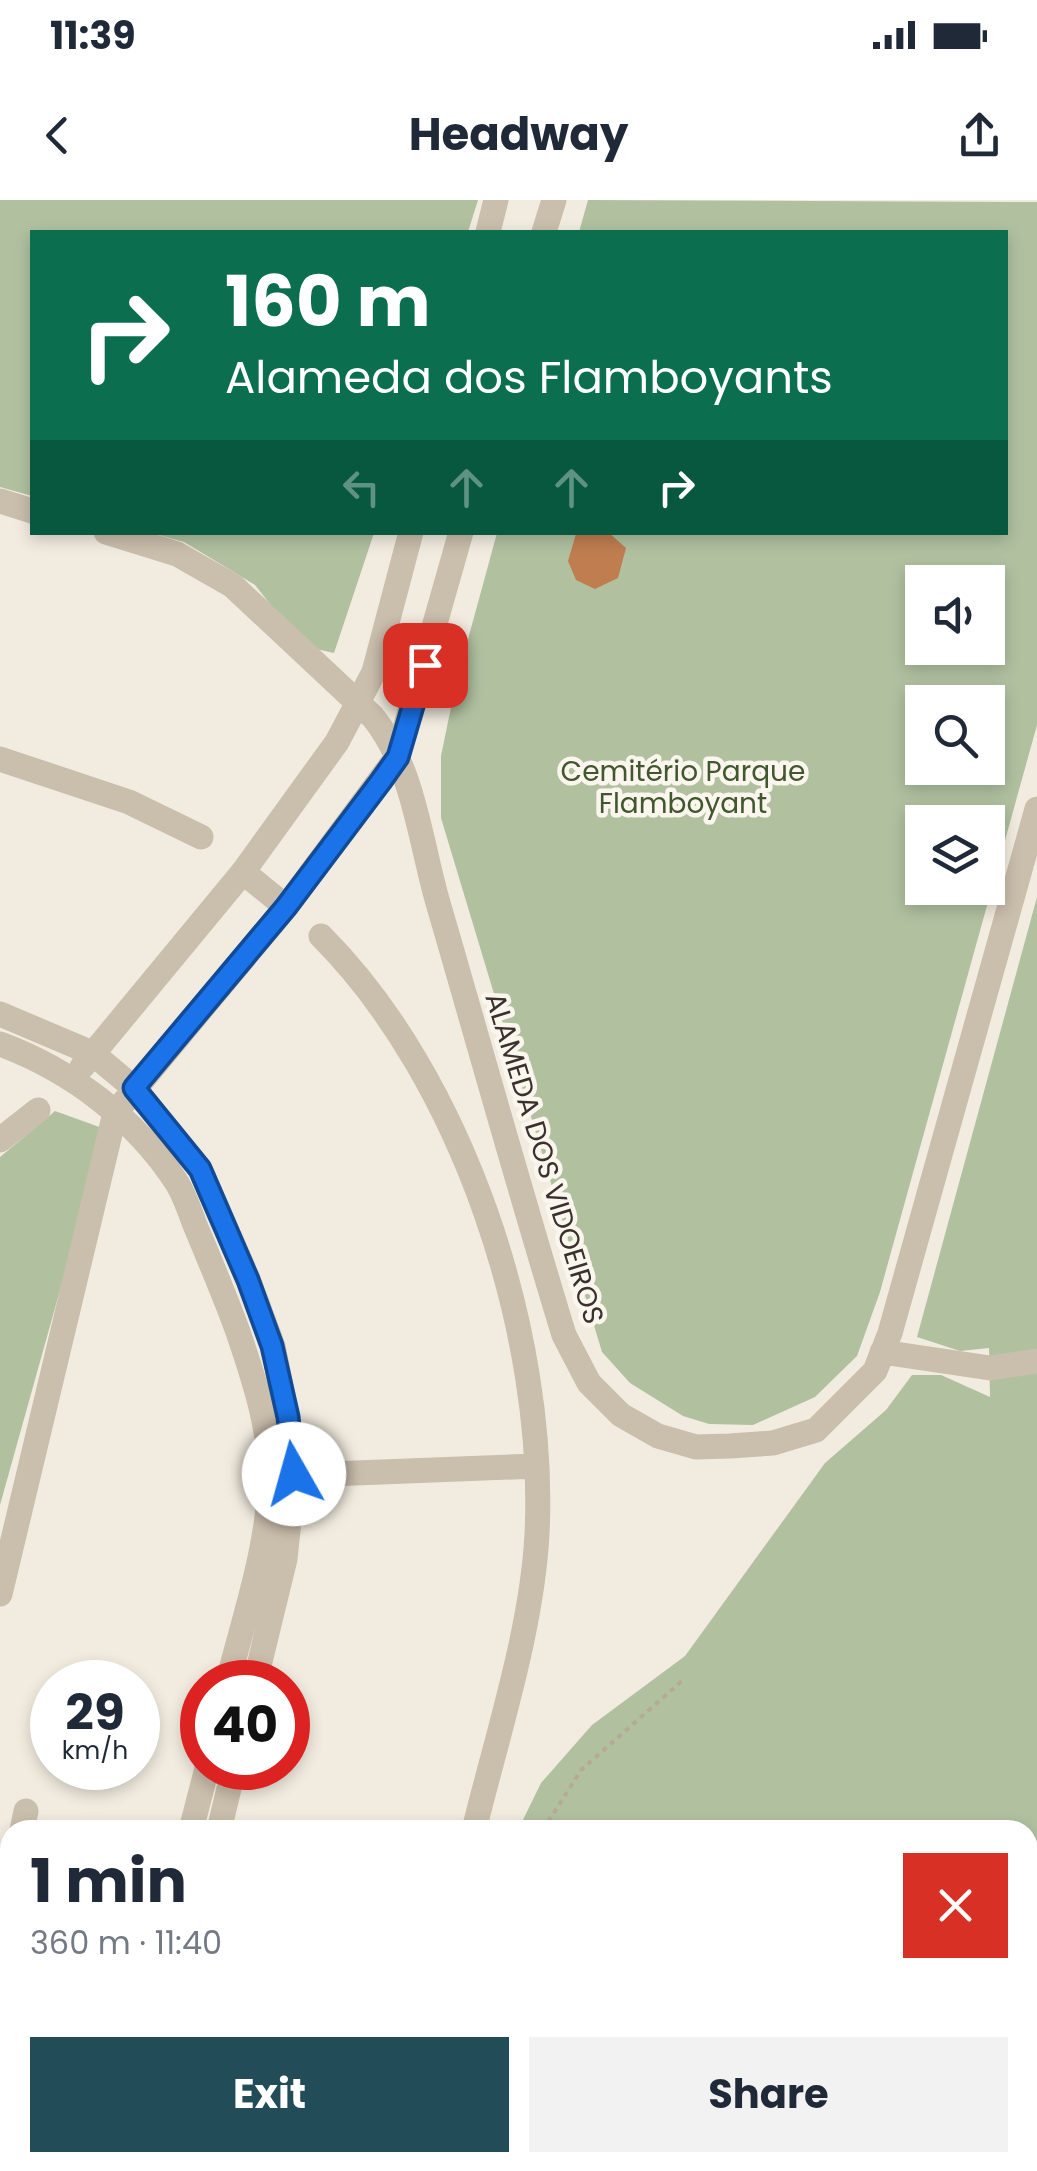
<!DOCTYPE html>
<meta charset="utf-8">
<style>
body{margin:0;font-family:Poppins,sans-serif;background:#f2f2f3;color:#1f2937;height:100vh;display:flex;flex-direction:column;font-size:38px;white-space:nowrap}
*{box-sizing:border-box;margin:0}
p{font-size:32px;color:#747a83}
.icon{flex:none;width:55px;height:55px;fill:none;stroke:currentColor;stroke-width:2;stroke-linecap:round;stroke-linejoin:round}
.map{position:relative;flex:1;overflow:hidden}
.panel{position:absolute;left:0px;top:1620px;width:1038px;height:352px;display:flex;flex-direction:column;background:#fff;border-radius:30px 30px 0 0;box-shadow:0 5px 15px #0003}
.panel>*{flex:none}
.hud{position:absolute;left:30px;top:30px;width:978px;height:305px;border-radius:0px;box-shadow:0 5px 15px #0003;background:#0b6e4f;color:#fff;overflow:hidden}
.fabs{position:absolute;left:905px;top:365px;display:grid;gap:20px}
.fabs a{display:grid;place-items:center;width:100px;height:100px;border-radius:0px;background:#fff;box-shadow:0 5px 15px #0003;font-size:50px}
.speed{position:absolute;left:30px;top:1460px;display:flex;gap:20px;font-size:50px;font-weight:700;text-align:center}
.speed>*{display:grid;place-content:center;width:130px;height:130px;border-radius:50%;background:#fff;box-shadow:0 5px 15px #0003;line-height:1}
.speed small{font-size:25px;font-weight:400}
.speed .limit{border:15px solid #d22;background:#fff;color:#111}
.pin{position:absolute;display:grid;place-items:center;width:85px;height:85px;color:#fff;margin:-42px;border-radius:20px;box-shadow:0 5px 15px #0006}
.me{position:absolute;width:110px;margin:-55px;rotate:353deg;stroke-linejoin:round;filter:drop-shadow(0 0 8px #0008)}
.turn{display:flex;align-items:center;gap:35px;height:210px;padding:0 30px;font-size:45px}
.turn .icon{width:130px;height:130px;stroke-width:2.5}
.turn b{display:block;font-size:70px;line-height:85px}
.lanes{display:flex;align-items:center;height:95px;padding:0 30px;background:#0003;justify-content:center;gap:50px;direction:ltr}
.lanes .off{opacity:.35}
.round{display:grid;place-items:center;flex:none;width:105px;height:105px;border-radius:0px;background:#f2f2f3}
.headline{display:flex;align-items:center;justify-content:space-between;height:170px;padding:0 30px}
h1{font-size:60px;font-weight:700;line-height:75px}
.button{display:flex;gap:20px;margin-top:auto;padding:20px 30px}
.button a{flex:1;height:115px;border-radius:0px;background:#224c58;color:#fff;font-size:40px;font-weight:700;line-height:115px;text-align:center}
.button a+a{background:#f2f2f3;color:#1f2937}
.status{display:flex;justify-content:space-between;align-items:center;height:70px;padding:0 50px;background:#fff;direction:ltr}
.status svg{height:28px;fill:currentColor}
header{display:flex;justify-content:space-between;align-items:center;height:130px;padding:0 30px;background:#fff;font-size:45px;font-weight:700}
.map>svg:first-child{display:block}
.green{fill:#b1c1a0;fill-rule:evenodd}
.building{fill:#c07d50}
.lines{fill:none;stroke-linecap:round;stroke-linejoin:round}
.path{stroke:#b6a996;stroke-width:4;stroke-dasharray:5 5;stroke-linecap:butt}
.minor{stroke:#cabeac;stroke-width:25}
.route-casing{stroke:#114b97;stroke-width:25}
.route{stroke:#1a73e8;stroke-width:18}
.labels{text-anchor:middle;stroke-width:9;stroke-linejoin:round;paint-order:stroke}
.park-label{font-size:28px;fill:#425630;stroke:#faf6ed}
.street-label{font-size:28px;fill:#39312b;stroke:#faf6ed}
</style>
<div class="status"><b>11:39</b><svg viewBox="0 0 49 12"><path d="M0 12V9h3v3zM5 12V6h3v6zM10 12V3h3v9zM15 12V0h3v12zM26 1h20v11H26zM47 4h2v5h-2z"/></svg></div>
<header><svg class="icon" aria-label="back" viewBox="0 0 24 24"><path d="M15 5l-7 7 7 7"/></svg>Headway<svg class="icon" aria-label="share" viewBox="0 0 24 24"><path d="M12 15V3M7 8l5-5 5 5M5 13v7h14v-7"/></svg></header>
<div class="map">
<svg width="1037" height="1971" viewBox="0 0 1037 1971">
<rect width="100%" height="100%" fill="#f2ece0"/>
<path class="green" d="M0,0H478L468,32H32V296L0,287Z
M588,0L1037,2V525L880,1092L857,1156L815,1197L753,1225L709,1224L683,1216L630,1183L602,1152L441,618V556L456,483L497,333L1005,332V32H579ZM922,382H988V448H922ZM922,502H988V568H922ZM922,622H988V688H922Z
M152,333H374L334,453L303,446L255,385L184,342Z
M1037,697V1971H463L462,1963L1028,1962V1630H518L541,1583L592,1525L685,1456L825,1263L886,1210L912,1175H941L990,1197L989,1148L960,1151L917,1137Z
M55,911L105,929L0,1305V957Z"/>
<path class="building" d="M582,332H608L626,348L618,378L595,389L576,380L568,361L576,334Z"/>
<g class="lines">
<path class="path" d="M543,1630L581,1570L683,1480
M476,1962L477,1971"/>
<path class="minor" d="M488,32L496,0
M544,32L554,0
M0,301L32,311
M106,332L177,354L233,386L373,517C414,568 420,641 438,703C480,847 520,992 564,1135L589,1183L621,1215L658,1236L696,1247L730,1246L773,1243L816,1230L875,1171L890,1133L1037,609
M0,559L129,602L201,637
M243,672L286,707
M321,736C463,878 547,1134 537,1334C532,1430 497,1536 474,1630
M0,814L92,853L134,888L200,969L248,1079L273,1146L287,1217L294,1274L285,1359L255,1482
M0,844C70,870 136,919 177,983C185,996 190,1012 195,1025C210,1061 225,1096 238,1132C254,1179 271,1230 270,1281C268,1349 244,1417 228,1482
M82,867L243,672L337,542L374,472L411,332
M0,940L38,910
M882,1152L990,1168L1037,1161
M330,1274L537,1266
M0,1394L115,913L286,707L397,557L461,332
M22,1630L26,1611
M191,1630L207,1568
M219,1630L234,1568
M5,1696L10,1676
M0,1967L17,1971
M107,1971L109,1962
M134,1971L136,1962
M394,1971L395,1962"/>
</g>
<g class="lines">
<g class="route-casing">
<path id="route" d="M294,1274L288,1217L272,1146L248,1080L200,969L134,888L286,707L381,581L398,557L425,465"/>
</g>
<use href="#route" class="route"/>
</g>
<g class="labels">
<g class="park-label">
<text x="683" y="581">Cemitério Parque<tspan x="683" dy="32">Flamboyant</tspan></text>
</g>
<g class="street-label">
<text transform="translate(545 958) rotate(73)" y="10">ALAMEDA DOS VIDOEIROS</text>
</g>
</g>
</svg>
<div class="fabs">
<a><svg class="icon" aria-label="sound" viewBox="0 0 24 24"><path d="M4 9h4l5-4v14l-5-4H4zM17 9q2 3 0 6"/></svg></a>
<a><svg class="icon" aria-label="search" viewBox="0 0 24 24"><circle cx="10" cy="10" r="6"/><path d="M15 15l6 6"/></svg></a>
<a><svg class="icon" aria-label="layers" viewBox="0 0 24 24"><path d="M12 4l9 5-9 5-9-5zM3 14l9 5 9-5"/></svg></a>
</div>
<div class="speed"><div>29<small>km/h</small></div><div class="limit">40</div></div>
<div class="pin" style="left:425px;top:465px;background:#d93025"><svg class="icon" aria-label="arrive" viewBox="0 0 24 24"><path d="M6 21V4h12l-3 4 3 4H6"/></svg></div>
<svg class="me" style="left:294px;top:1274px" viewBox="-20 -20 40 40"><circle r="19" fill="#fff"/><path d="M0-13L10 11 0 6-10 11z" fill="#1a73e8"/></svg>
<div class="hud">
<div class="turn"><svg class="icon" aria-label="right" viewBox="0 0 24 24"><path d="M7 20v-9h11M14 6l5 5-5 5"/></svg><div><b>160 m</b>Alameda dos Flamboyants</div></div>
<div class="lanes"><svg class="icon off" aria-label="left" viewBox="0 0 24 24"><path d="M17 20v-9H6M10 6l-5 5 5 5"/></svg><svg class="icon off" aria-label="ahead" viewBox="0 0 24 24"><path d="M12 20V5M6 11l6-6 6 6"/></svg><svg class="icon off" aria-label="ahead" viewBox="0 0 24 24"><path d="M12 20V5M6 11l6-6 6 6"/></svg><svg class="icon" aria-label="right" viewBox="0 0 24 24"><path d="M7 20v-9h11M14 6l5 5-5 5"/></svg></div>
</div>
<section class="panel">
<div class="headline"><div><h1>1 min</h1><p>360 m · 11:40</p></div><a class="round" style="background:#d93025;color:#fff"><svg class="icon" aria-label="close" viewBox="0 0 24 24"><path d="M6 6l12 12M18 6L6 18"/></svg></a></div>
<div class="button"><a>Exit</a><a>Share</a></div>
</section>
</div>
